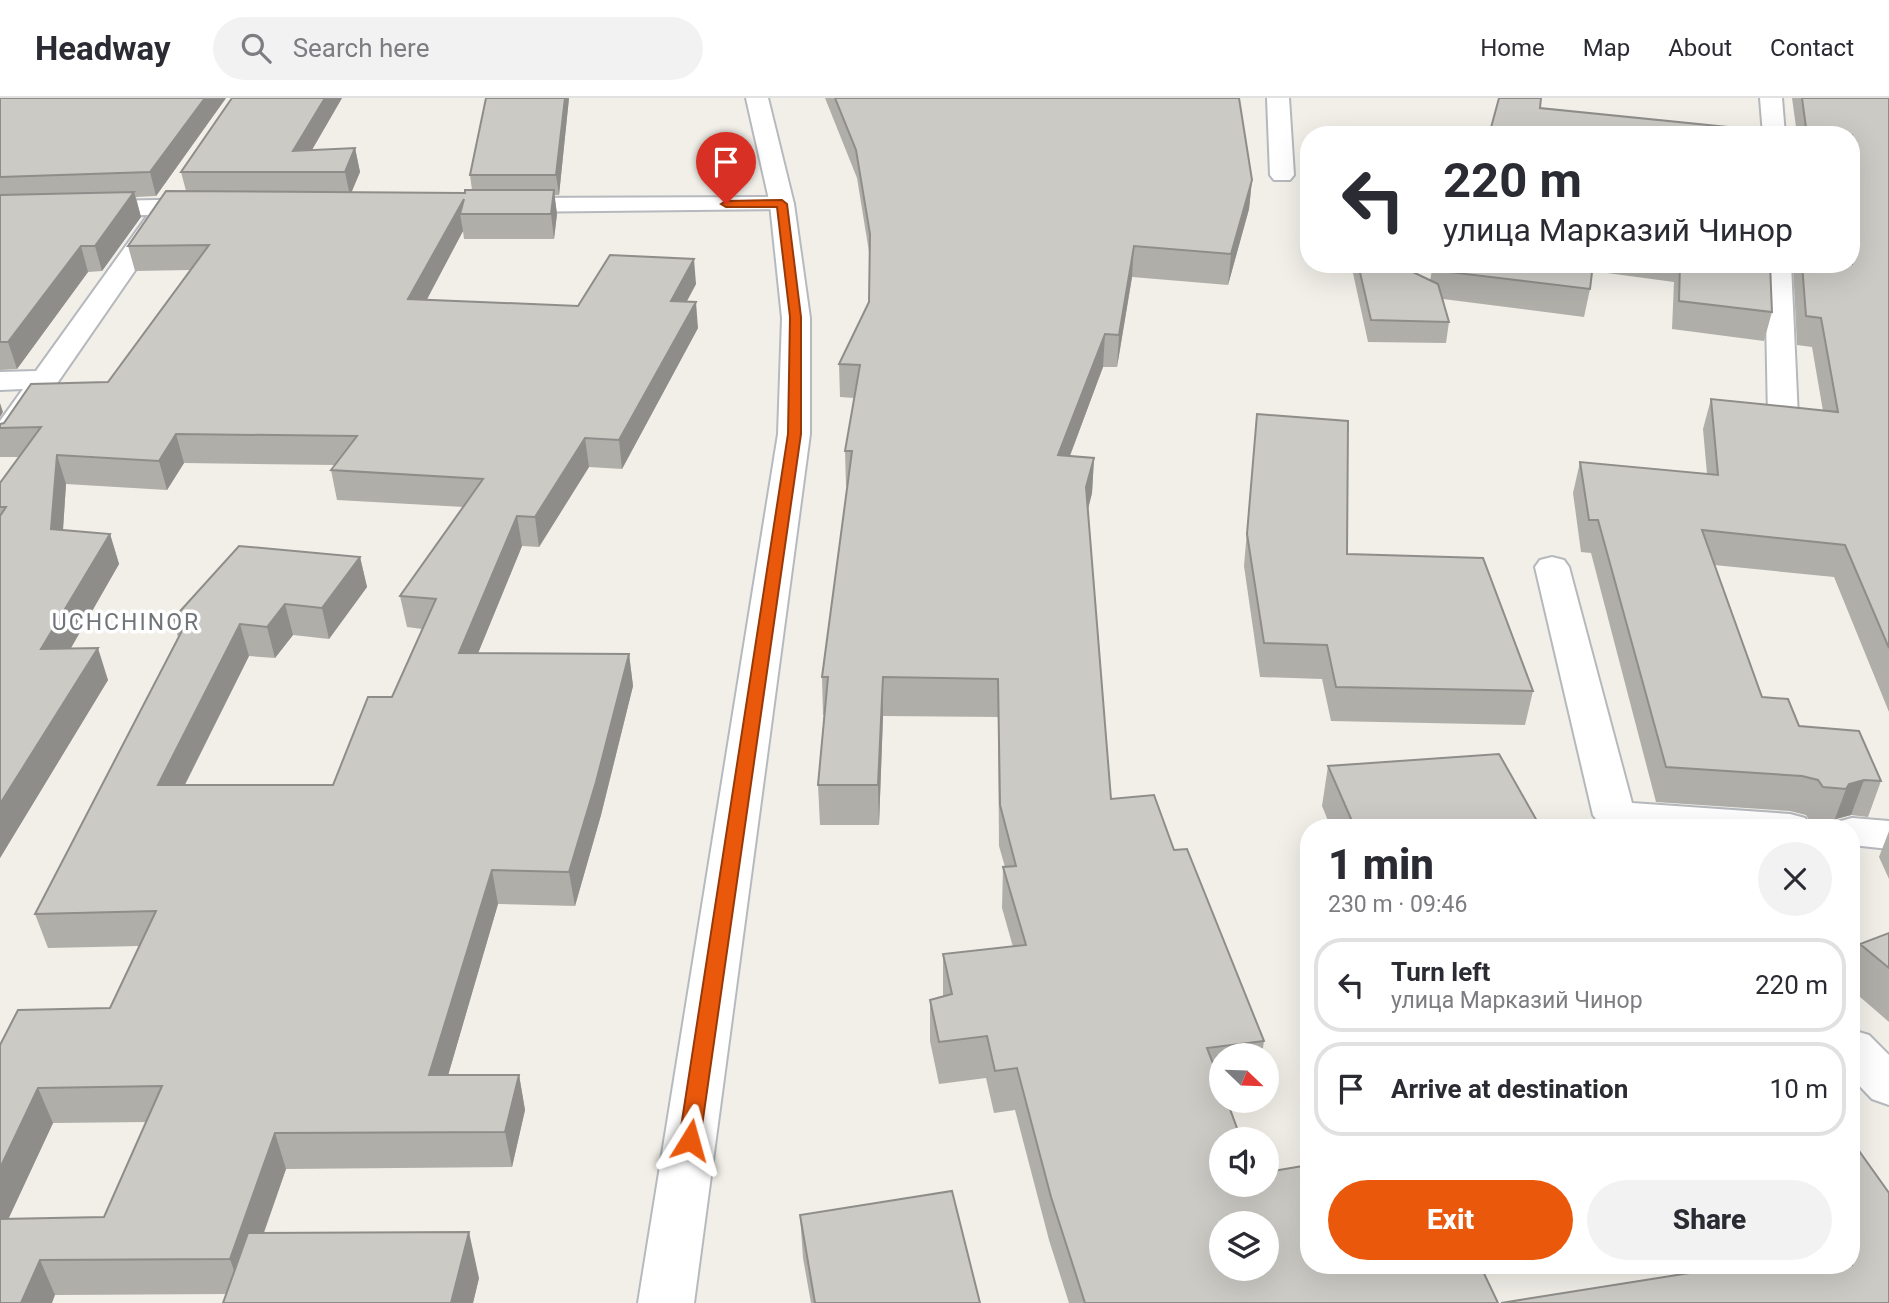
<!DOCTYPE html>
<meta charset="utf-8">
<style>
body{margin:0;font-family:Roboto,sans-serif;background:#f2f2f3;color:#2b2b33;height:100vh;display:flex;flex-direction:column;font-size:26px;white-space:nowrap}
*{box-sizing:border-box;margin:0}
p{font-size:23px;color:#7c7c81}
.icon{flex:none;width:38px;height:38px;fill:none;stroke:currentColor;stroke-width:2;stroke-linecap:round;stroke-linejoin:round}
.map{position:relative;flex:1;overflow:hidden}
.sheet{position:absolute;left:1300px;top:721px;width:560px;height:455px;display:flex;flex-direction:column;background:#fff;border-radius:28px;box-shadow:0 7px 28px #0002}
.sheet>*{flex:none}
.hud{position:absolute;left:1300px;top:28px;width:560px;height:147px;border-radius:28px;box-shadow:0 7px 28px #0002;background:#fff;color:#2b2b33;overflow:hidden}
.needle{width:46px;rotate:113deg}
.buttons{position:absolute;left:1209px;top:945px;display:grid;gap:14px}
.buttons a{display:grid;place-items:center;width:70px;height:70px;border-radius:50%;background:#fff;box-shadow:0 7px 28px #0002;font-size:35px}
.pin{position:absolute;display:grid;place-items:center;width:60px;height:60px;color:#fff;margin:-72px -30px;border-radius:50% 50% 50% 0;rotate:-45deg;box-shadow:0 0 7px #0007}
.pin .icon{rotate:45deg}
.me{position:absolute;width:77px;margin:-38px;rotate:8deg;stroke-linejoin:round;filter:drop-shadow(0 0 5px #0008)}
.turn{display:flex;align-items:center;gap:24px;height:147px;padding:0 28px;font-size:32px}
.turn .icon{width:91px;height:91px;stroke-width:2.5}
.turn b{display:block;font-size:49px;line-height:60px}
.round{display:grid;place-items:center;flex:none;width:74px;height:74px;border-radius:37px;background:#f2f2f3}
.head{display:flex;align-items:center;justify-content:space-between;height:119px;padding:0 28px}
h1{font-size:42px;font-weight:800;line-height:52px}
.cta{display:flex;gap:14px;margin-top:auto;padding:14px 28px}
.cta a{flex:1;height:80px;border-radius:42px;background:#ea580c;color:#fff;font-size:28px;font-weight:800;line-height:80px;text-align:center}
.cta a+a{background:#f2f2f3;color:#2b2b33}
ul{padding:0;list-style:none}
li{display:flex;align-items:center;gap:21px;height:94px;margin:0 14px 10px;padding:0 14px;border:4px solid #e1e1e2;border-radius:28px}
li div{flex:1}
li b{display:block;font-size:26px}
li em{font-style:normal}
header{display:flex;align-items:center;gap:42px;box-sizing:border-box;height:98px;padding:0 35px;background:#fff;border-bottom:2px solid #e1e1e2}
header strong{font-size:33px}
nav{display:flex;gap:38px;margin-inline-start:auto;font-size:24px}
.search{width:490px;height:63px;background:#f2f2f3;display:flex;align-items:center;gap:18px;box-sizing:border-box;padding:0 24px;border-radius:38px;color:#7c7c81;font-size:26px}
.map>svg:first-child{display:block}
.lines{fill:none;stroke-linecap:round;stroke-linejoin:round}
.street-casing{stroke:#b5b8bc;stroke-width:4}
.secondary-casing{stroke:#b6babf;stroke-width:4}
.street{fill:#fff;fill-rule:evenodd}
.secondary{fill:#fff;fill-rule:evenodd}
.wall{fill:#afaea9;fill-rule:evenodd}
.shaded-wall{fill:#8f8d8a}
.building{fill:#cccac5;stroke:#8f8d8a;stroke-width:2;fill-rule:evenodd}
.route{fill:#ea580c;stroke:#983908;stroke-width:2}
.labels{text-anchor:middle;stroke-width:7;stroke-linejoin:round;paint-order:stroke}
.quarter-label{font-size:23px;letter-spacing:2px;fill:#70757a;stroke:#fff}
</style>
<header>
<strong>Headway</strong>
<div class="search"><svg class="icon" aria-label="search" viewBox="0 0 24 24"><circle cx="10" cy="10" r="6"/><path d="M15 15l6 6"/></svg>Search here</div>
<nav><a>Home</a><a>Map</a><a>About</a><a>Contact</a></nav>
</header>
<div class="map">
<svg width="1889" height="1205" viewBox="0 0 1889 1205">
<rect width="100%" height="100%" fill="#f1efe8"/>
<g class="lines">
<g class="street-casing">
<path id="street" d="M1267,0H1289L1294,77L1290,82H1274L1270,77Z
M1760,0H1782L1785,37H1763Z
M782,99L791,101L794,106L791,111L504,114L495,112L492,107L495,102L504,100Z
M209,101L218,103L221,108L218,113L174,116L11,352L0,354V323L23,291L0,292V274L36,273L148,117L0,119V105Z
M1765,166H1791L1798,320L1794,326L1783,329L1772,326L1768,320Z
M1552,459L1564,462L1569,469L1632,705L1790,716L1805,720L1811,730H1603L1593,717L1535,469L1540,462Z
M1852,720L1889,723V751L1852,747V730H1834L1837,724Z
M1852,932L1869,937L1889,957V1007L1872,1001L1852,980Z"/>
</g>
<g class="secondary-casing">
<path id="secondary" d="M746,0H768L794,106L810,220V336L694,1205H638L778,336L782,220L770,106Z"/>
</g>
<use href="#street" class="street"/>
<use href="#secondary" class="secondary"/>
</g>
<path class="wall" d="M0,0H226L156,98L136,99L141,119L102,173L88,174L17,271L0,272Z
M232,0H342L312,52L355,50L360,74L351,94L465,95L472,92L470,77L569,0L559,97H554L557,116L554,141H464L463,133L426,202L578,208L696,186L687,203L698,230L622,371L589,369L539,449L522,448L478,555L629,556L633,588L601,717L575,808L498,806L448,977H519L525,1012L512,1069L286,1071L264,1135L479,1180L473,1205H223L226,1196L55,1197L0,1205V947L110,910L140,848L48,850L35,816L178,539L173,521L360,459L367,489L329,541L293,537L275,560L249,558L185,687H333L392,599L422,531L407,529L400,498L464,409L337,402L331,372L335,367L184,365L167,392L66,386L63,432L110,436L119,466L71,550L108,582L0,760V385L19,359H0V326L108,284L190,172L135,173L128,148L186,93L181,74ZM146,1024L104,1119L8,1121L53,1025Z
M825,0H1239L1252,82L1249,111L1228,187L1132,179L1117,269H1103L1070,358L1094,360L1092,395L1088,412L1111,701L1174,752L1264,943L1262,957H1222V1087L1453,1170L1498,1205H1069L1049,1142L1015,1012L994,1015L986,980L939,986L930,943V902L943,899V856L1013,849L1002,810L1003,769H1005L999,748L998,619L883,618L879,727H820L818,687L824,617H823L822,579L847,388H846L845,353L854,300L840,299L839,266L869,204L870,160L857,80Z
M1792,0H1889V614L1834,479L1714,467L1762,599L1799,628L1881,683L1868,719L1851,717L1836,721L1833,726L1811,725L1806,717L1790,713L1656,704L1591,455L1581,454L1573,395L1580,364L1707,376L1703,331L1711,301L1823,313L1812,249L1797,247L1793,166H1852V37H1489L1540,10L1797,36Z
M1351,166H1396L1430,183L1433,166H1770L1772,214L1764,243L1672,231L1674,184L1592,173L1590,191L1584,219L1443,201L1449,224L1446,245L1368,244Z
M1257,316L1347,456L1533,593L1525,627L1331,623L1322,581L1260,579L1244,468Z
M1328,668L1541,730H1331L1322,708Z
M1889,733V781L1879,759Z
M1889,835V924L1852,892V869L1860,846Z
M800,1117L980,1205H811L803,1160Z
M1701,1167H1852L1889,1205L1704,1173Z"/>
<path class="shaded-wall" d="M205,0H226L156,98L150,74Z
M325,0H342L299,74L293,53Z
M565,0H569L559,97L556,77Z
M355,50L360,74L350,98L345,74Z
M1252,82L1249,111L1228,187L1231,156Z
M554,92L557,116L554,141L551,116Z
M134,94L141,119L102,173L95,148Z
M464,101L460,116L463,133L413,228L408,201Z
M81,148L88,174L17,271L8,244Z
M1134,148L1132,179L1117,269L1119,237Z
M694,161L696,186L673,229L671,203Z
M696,204L698,230L622,371L619,342Z
M1105,236L1103,269L1057,392L1058,357Z
M0,305L3,314L0,319Z
M176,336L184,365L167,392L159,363Z
M585,340L589,369L539,449L535,419Z
M57,357L66,386L61,461L51,431Z
M1094,360L1092,395L1084,425L1086,389Z
M517,418L522,448L465,587L459,555Z
M110,436L119,466L52,583L41,551Z
M360,459L367,489L329,541L322,510Z
M285,506L293,537L275,560L267,529Z
M240,526L249,558L168,720L158,687Z
M98,550L108,582L0,760V706Z
M629,556L633,588L601,717L575,808L569,774Z
M883,579V618L879,727L878,687Z
M1864,682L1851,717L1836,721L1833,726L1846,691L1849,686Z
M492,772L498,806L438,1012L429,977Z
M519,977L525,1012L512,1069L505,1034Z
M38,990L53,1025L0,1139V1070Z
M275,1035L286,1071L242,1196L230,1161Z
M469,1134L479,1180L473,1205H451Z
M40,1162L55,1197L52,1205H21Z"/>
<path class="building" d="M0,0H205L150,74L0,79Z
M232,0H325L293,53L355,50L345,74H181Z
M486,0H565L556,77H470Z
M835,0H1239L1252,82L1231,156L1134,148L1119,237L1105,236L1058,357L1094,360L1086,389L1111,701L1154,697L1174,752L1187,751L1264,943L1207,950L1222,989V1003H1227L1241,1041H1222V1087H1267V1074L1309,1067V1167H1452L1453,1170L1460,1167H1480L1498,1205H1085L1051,1099L1017,970L995,973L987,938L939,944L930,902L952,896L943,856L1026,847L1003,769L1016,768L1000,707L998,581L883,579L878,687H818L828,579H822L852,353H845L860,267L839,266L869,204L870,136L856,52ZM1222,1125H1267V1171H1222Z
M1499,0H1541L1540,10L1807,37L1802,0H1889V550L1845,447L1702,432L1762,599L1788,601L1799,628L1859,633L1881,683L1864,682L1849,686L1846,691L1823,689L1818,682L1802,678L1666,669L1598,422H1589L1580,364L1718,377L1711,301L1838,314L1821,220L1806,218L1802,166H1852V37H1489Z
M465,92H554L551,116H460L464,101L408,201L578,208L610,157L694,161L671,203L696,204L619,342L585,340L535,419L517,418L459,555L629,556L596,684L569,774L492,772L429,977H519L505,1034L275,1035L230,1161L40,1162L21,1205H0V1121L104,1119L162,988L38,990L0,1070V947L18,912L110,910L156,813L35,816L185,527L173,521L239,448L360,459L322,510L285,506L267,529L240,526L158,687H333L368,599H392L436,501L400,498L483,381L331,372L357,338L176,336L159,363L57,357L51,431L110,436L41,551L98,550L0,706V418L6,409H0V385L41,329L0,330V326L4,325L31,286L108,284L209,147L128,148L166,93L465,95Z
M134,94L95,148H81L8,244H0V97Z
M1358,166H1396L1438,186L1449,224L1371,222Z
M1433,166H1593L1590,191L1432,172Z
M1680,166H1770L1772,214L1679,203Z
M1257,316L1348,323L1347,456L1483,460L1533,593L1336,589L1327,547L1264,545L1247,436Z
M1499,656L1541,730H1355L1328,668Z
M1889,835V870L1860,846Z
M1852,1043L1889,1095V1205H1501L1740,1167H1852Z
M952,1093L980,1205H815L800,1117Z
M469,1134L451,1205H223L248,1135Z"/>
<path class="route" d="M782,102L787,106L801,219V336L700,1042L697,1048L690,1050L682,1048L679,1042L788,336L790,219L777,109H726L721,106L726,103Z"/>
<g class="labels">
<g class="quarter-label">
<text x="126" y="532">UCHCHINOR</text>
</g>
</g>
</svg>
<div class="buttons">
<a><svg class="needle" viewBox="-14 -14 28 28"><path d="M0-13l5 13h-10z" fill="#e53935"/><path d="M0 13l5-13h-10z" fill="#7c7c81"/></svg></a>
<a><svg class="icon" aria-label="sound" viewBox="0 0 24 24"><path d="M4 9h4l5-4v14l-5-4H4zM17 9q2 3 0 6"/></svg></a>
<a><svg class="icon" aria-label="layers" viewBox="0 0 24 24"><path d="M12 4l9 5-9 5-9-5zM3 14l9 5 9-5"/></svg></a>
</div>
<div class="pin" style="left:726px;top:106px;background:#d93025"><svg class="icon" aria-label="arrive" viewBox="0 0 24 24"><path d="M6 21V4h12l-3 4 3 4H6"/></svg></div>
<svg class="me" style="left:690px;top:1042px" viewBox="-20 -20 40 40"><path d="M0-17L14 15 0 8-14 15z" fill="#ea580c" stroke="#fff" stroke-width="4"/></svg>
<div class="hud">
<div class="turn"><svg class="icon" aria-label="left" viewBox="0 0 24 24"><path d="M17 20v-9H6M10 6l-5 5 5 5"/></svg><div><b>220 m</b>улица Марказий Чинор</div></div>
</div>
<section class="sheet">
<div class="head"><div><h1>1 min</h1><p>230 m · 09:46</p></div><a class="round"><svg class="icon" aria-label="close" viewBox="0 0 24 24"><path d="M6 6l12 12M18 6L6 18"/></svg></a></div>
<ul>
<li><svg class="icon" aria-label="left" viewBox="0 0 24 24"><path d="M17 20v-9H6M10 6l-5 5 5 5"/></svg><div><b>Turn left</b><p>улица Марказий Чинор</p></div><em>220 m</em></li>
<li><svg class="icon" aria-label="arrive" viewBox="0 0 24 24"><path d="M6 21V4h12l-3 4 3 4H6"/></svg><div><b>Arrive at destination</b></div><em>10 m</em></li>
</ul>
<div class="cta"><a>Exit</a><a>Share</a></div>
</section>
</div>
